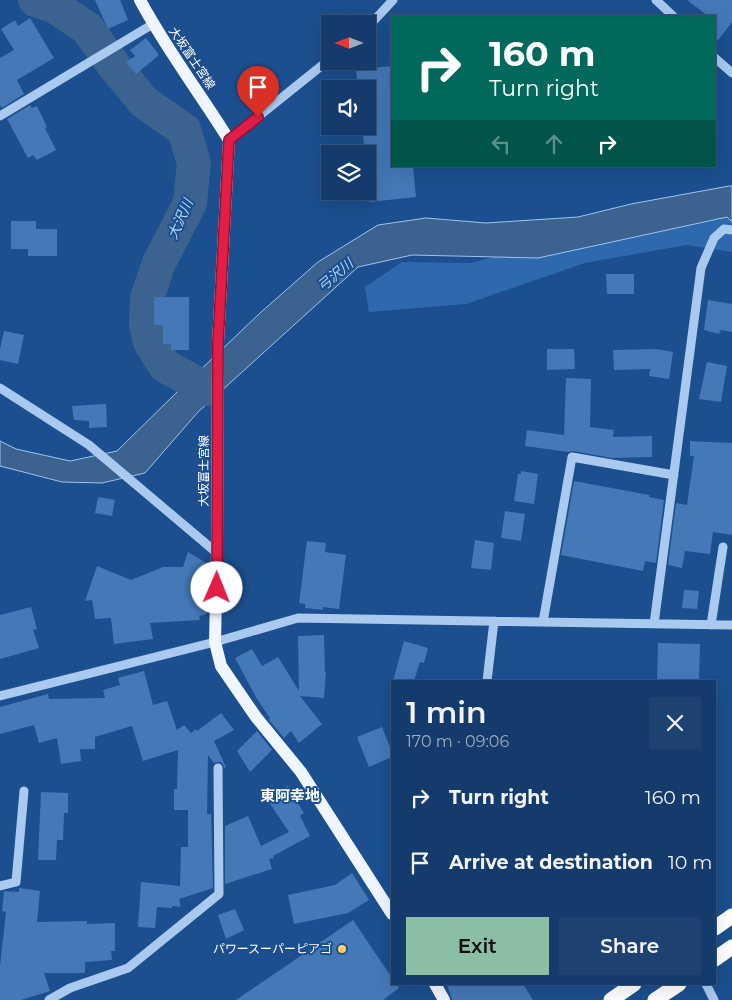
<!DOCTYPE html>
<meta charset="utf-8">
<style>
body{margin:0;font-family:Montserrat,"Noto Sans JP",sans-serif;background:#1d4271;color:#f1f3f6;height:100vh;display:flex;flex-direction:column;font-size:19px;white-space:nowrap}
*{box-sizing:border-box;margin:0}
p{font-size:16px;color:#9dadc1}
.icon{flex:none;width:28px;height:28px;fill:none;stroke:currentColor;stroke-width:2;stroke-linecap:round;stroke-linejoin:round}
.map{position:relative;flex:1;overflow:hidden}
.panel{position:absolute;left:391px;top:680px;width:325px;height:305px;display:flex;flex-direction:column;background:#143b6b;border-radius:0px;box-shadow:0 5px 20px #0002,0 0 0 1px #33557e}
.panel>*{flex:none}
.guide{position:absolute;left:391px;top:15px;width:325px;height:152px;border-radius:0px;box-shadow:0 5px 20px #0002,0 0 0 1px #33557e;background:#00695c;color:#fff;overflow:hidden}
.needle{width:32px;rotate:270deg}
.tools{position:absolute;left:321px;top:15px;display:grid;gap:10px}
.tools a{display:grid;place-items:center;width:55px;height:55px;border-radius:0px;background:#143b6b;box-shadow:0 5px 20px #0002,0 0 0 1px #33557e;font-size:25px}
.pin{position:absolute;display:grid;place-items:center;width:42px;height:42px;color:#fff;margin:-51px -21px;border-radius:50% 50% 50% 0;rotate:-45deg;box-shadow:0 0 5px #0007}
.pin .icon{rotate:45deg}
.me{position:absolute;width:55px;margin:-28px;rotate:1deg;stroke-linejoin:round;filter:drop-shadow(0 0 4px #0008)}
.turn{display:flex;align-items:center;gap:18px;height:105px;padding:0 15px;font-size:22px}
.turn .icon{width:65px;height:65px;stroke-width:2.5}
.turn b{display:block;font-size:35px;line-height:42px}
.lanes{display:flex;align-items:center;height:48px;padding:0 15px;background:#0003;justify-content:center;gap:25px;direction:ltr}
.lanes .off{opacity:.35}
.round{display:grid;place-items:center;flex:none;width:52px;height:52px;border-radius:0px;background:#1d4271}
.head{display:flex;align-items:center;justify-content:space-between;height:85px;padding:0 15px}
h1{font-size:30px;font-weight:600;line-height:38px}
.cta{display:flex;gap:10px;margin-top:auto;padding:10px 15px}
.cta a{flex:1;height:58px;border-radius:0px;background:#8abfa5;color:#111;font-size:20px;font-weight:600;line-height:58px;text-align:center}
.cta a+a{background:#1d4271;color:#f1f3f6}
ul{padding:0;list-style:none}
li{display:flex;align-items:center;gap:15px;height:65px;padding:0 15px}
li div{flex:1}
li b{display:block;font-size:19px}
li em{font-style:normal}
.map>svg:first-child{display:block}
.green{fill:#2e69ad}
.water{fill:#3c6290;stroke:#9cc4f0}
.lines{fill:none;stroke-linecap:round;stroke-linejoin:round}
.river{stroke:#3c6290;stroke-width:34}
.building{fill:#4478b7}
.minor{stroke:#a9c9ee;stroke-width:9}
.major{stroke:#f0f6ff;stroke-width:12}
.highway{stroke:#fff;stroke-width:15}
.route-casing{stroke:#92132f;stroke-width:12}
.route{stroke:#e11d48;stroke-width:9}
.poi-dot{fill:#ffd166;stroke:#1b4f8f;stroke-width:2}
.labels{text-anchor:middle;stroke-width:4;stroke-linejoin:round;paint-order:stroke}
.street-label{font-size:12px;fill:#fff;stroke:#1b4f8f}
.poi-label{font-size:12px;fill:#fff;stroke:#1b4f8f;text-anchor:end}
.water-label{font-size:14px;font-style:italic;fill:#b5d3f5;stroke:#1b4f8f}
.quarter-label{font-size:15px;font-weight:bold;fill:#fff;stroke:#1b4f8f}
</style>
<div class="map">
<svg width="732" height="1000" viewBox="0 0 732 1000">
<rect width="100%" height="100%" fill="#1b4f8f"/>
<path class="green" d="M732,198V252L686,245L585,263L466,304L369,312L365,287L402,262L471,263L564,237Z"/>
<path class="water" d="M729,186H732V222L727,217L538,258L412,255L358,267L198,412L145,473L102,483L62,482L0,466V441L16,449L70,461L117,451L172,397L260,313L318,262L378,225L426,218L486,223L578,217L631,204Z"/>
<g class="lines">
<path class="river" d="M35,0L54,6L87,28L115,67L144,102L184,130L194,163L190,203L159,263L147,298L146,324L150,342L165,366L207,389"/>
</g>
<path class="building" d="M95,0H120L128,20L108,29Z
M687,0H732V22L715,44V16H708Z
M30,18L54,58L17,80L24,94L2,108L0,105V58L14,50L1,29L15,20L18,26Z
M146,38L159,55L136,74L126,62L135,56L130,50Z
M392,66V166H413L416,197L370,202L368,179V154H365L362,126H368V89H358L356,70Z
M30,105L32,108L37,106L47,127L45,128L56,150L37,160L33,155L28,158L7,119Z
M11,221H36V229H57V256H28V249H11Z
M606,274H634V294H607Z
M154,297H189V350H171V344H163V325H154Z
M708,300L732,304V332L721,330L719,334L704,330Z
M4,331L24,335L18,364L0,360V349Z
M547,349H574L575,369L547,370Z
M656,349L673,352L669,379L649,376L650,369L614,370L613,350Z
M707,362L727,366L721,402L699,399Z
M566,378L591,379L590,427L614,430L613,437L652,436V457L612,458L573,451L568,452L525,446L527,430L564,435Z
M106,404L107,427L89,428V421L74,420L72,406Z
M690,441L732,443V535L713,532L710,554L685,551L682,568L668,565L676,503L687,505L694,456H690Z
M521,471L538,474L534,504L514,501L518,474H521Z
M574,481L649,495V497L664,500L656,563L645,561L643,571L561,555Z
M98,497L115,500L112,516L95,513Z
M505,511L525,514L521,541L501,538Z
M475,540L494,543L491,570L471,568Z
M307,541L326,543L325,552L346,555L339,609L323,607V610L305,608V604L299,603Z
M188,552L208,564L207,614L199,616L200,620L150,623L153,639L114,644L111,618L95,619L92,600L85,601L97,566L131,580L163,567H183Z
M684,590L699,591L697,609L682,608Z
M31,607L37,629L33,630L39,648L0,659V615Z
M324,635L325,672H326L324,698L300,696L322,724L299,743L291,731L284,738L269,720L270,718L257,699L235,658L252,649L262,666L278,657L299,691L298,636Z
M404,641L428,648L424,663L420,662L414,681H393Z
M658,643L700,644L699,681H657Z
M144,671L153,705L167,701L177,730L184,725L191,733L196,729L197,731L221,713L234,730L214,741L226,767L224,768L223,764L221,762H217L214,763L208,755L207,814H211L213,888L179,899L181,907L172,906V908L157,907L155,928L138,927L141,882L180,886L181,847H188V810H174V789H177L178,750L143,761L132,726L95,737V749H80L81,761L61,764L57,738L39,743L34,725L0,734V707L48,694L49,699L105,698L103,690L120,685L118,678Z
M382,727L392,752V757L369,767L357,737Z
M257,731L272,750L250,772L237,751Z
M287,786L304,813L300,816L310,836L273,856L274,858L269,859L272,869L225,884V826L248,816L261,846L289,832L267,799Z
M41,792L68,793V813H64L63,840H57L56,860H38Z
M352,873L369,900L348,913L294,924L288,895L335,885Z
M19,888L40,891L37,922L87,921V924L115,923V951H111L112,960L85,962V973H44L50,991L21,1000H0V966L6,912L2,911L4,891L19,892Z
M235,909L244,930L226,939L218,915Z
M353,920L392,978V984H396L399,988L383,1000H236Z
M447,984H523L533,1000H452Z"/>
<g class="lines">
<path class="minor" d="M656,0L673,16
M368,27L393,0
M715,58L732,73
M0,116L153,24
M229,140L330,59
M0,388L89,445L217,553
M543,622L572,457L674,475
M654,624L701,268L714,238L724,229L732,230
M711,625L723,547
M487,681L494,621
M0,696L215,642L298,618L732,625
M0,886L16,882L24,791
M706,984L714,1000
M49,1000L70,988L128,968L219,894L218,768"/>
<path class="major" d="M140,0C166,49 200,93 229,140L218,342L217,553L215,642L221,666L256,717L301,772L392,914
M435,984L444,1000"/>
<path class="highway" d="M715,928L732,916
M715,959L732,947
M611,1000L634,984
M655,1000L679,984"/>
</g>
<g class="lines">
<g class="route-casing">
<path id="route" d="M217,588L218,342L229,140L258,117"/>
</g>
<use href="#route" class="route"/>
</g>
<circle class="poi-dot" cx="342" cy="949" r="5"/>
<g class="labels">
<g class="street-label">
<text transform="translate(192 58) rotate(56)" y="4">大坂富士宮線</text>
<text transform="translate(204 471) rotate(-90)" y="4">大坂富士宮線</text>
</g>
<g class="poi-label">
<text x="332" y="953">パワースーパーピアゴ</text>
</g>
<g class="water-label">
<text transform="translate(180 219) rotate(-66)" y="5">大沢川</text>
<text transform="translate(335 275) rotate(-40)" y="5">弓沢川</text>
</g>
<g class="quarter-label">
<text x="290" y="801">東阿幸地</text>
</g>
</g>
</svg>
<div class="tools">
<a><svg class="needle" viewBox="-14 -14 28 28"><path d="M0-13l5 13h-10z" fill="#e53935"/><path d="M0 13l5-13h-10z" fill="#9dadc1"/></svg></a>
<a><svg class="icon" aria-label="sound" viewBox="0 0 24 24"><path d="M4 9h4l5-4v14l-5-4H4zM17 9q2 3 0 6"/></svg></a>
<a><svg class="icon" aria-label="layers" viewBox="0 0 24 24"><path d="M12 4l9 5-9 5-9-5zM3 14l9 5 9-5"/></svg></a>
</div>
<div class="pin" style="left:258px;top:117px;background:#d93025"><svg class="icon" aria-label="arrive" viewBox="0 0 24 24"><path d="M6 21V4h12l-3 4 3 4H6"/></svg></div>
<svg class="me" style="left:217px;top:588px" viewBox="-20 -20 40 40"><circle r="19" fill="#fff"/><path d="M0-13L10 11 0 6-10 11z" fill="#e11d48"/></svg>
<div class="guide">
<div class="turn"><svg class="icon" aria-label="right" viewBox="0 0 24 24"><path d="M7 20v-9h11M14 6l5 5-5 5"/></svg><div><b>160 m</b>Turn right</div></div>
<div class="lanes"><svg class="icon off" aria-label="left" viewBox="0 0 24 24"><path d="M17 20v-9H6M10 6l-5 5 5 5"/></svg><svg class="icon off" aria-label="ahead" viewBox="0 0 24 24"><path d="M12 20V5M6 11l6-6 6 6"/></svg><svg class="icon" aria-label="right" viewBox="0 0 24 24"><path d="M7 20v-9h11M14 6l5 5-5 5"/></svg></div>
</div>
<section class="panel">
<div class="head"><div><h1>1 min</h1><p>170 m · 09:06</p></div><a class="round"><svg class="icon" aria-label="close" viewBox="0 0 24 24"><path d="M6 6l12 12M18 6L6 18"/></svg></a></div>
<ul>
<li><svg class="icon" aria-label="right" viewBox="0 0 24 24"><path d="M7 20v-9h11M14 6l5 5-5 5"/></svg><div><b>Turn right</b></div><em>160 m</em></li>
<li><svg class="icon" aria-label="arrive" viewBox="0 0 24 24"><path d="M6 21V4h12l-3 4 3 4H6"/></svg><div><b>Arrive at destination</b></div><em>10 m</em></li>
</ul>
<div class="cta"><a>Exit</a><a>Share</a></div>
</section>
</div>
